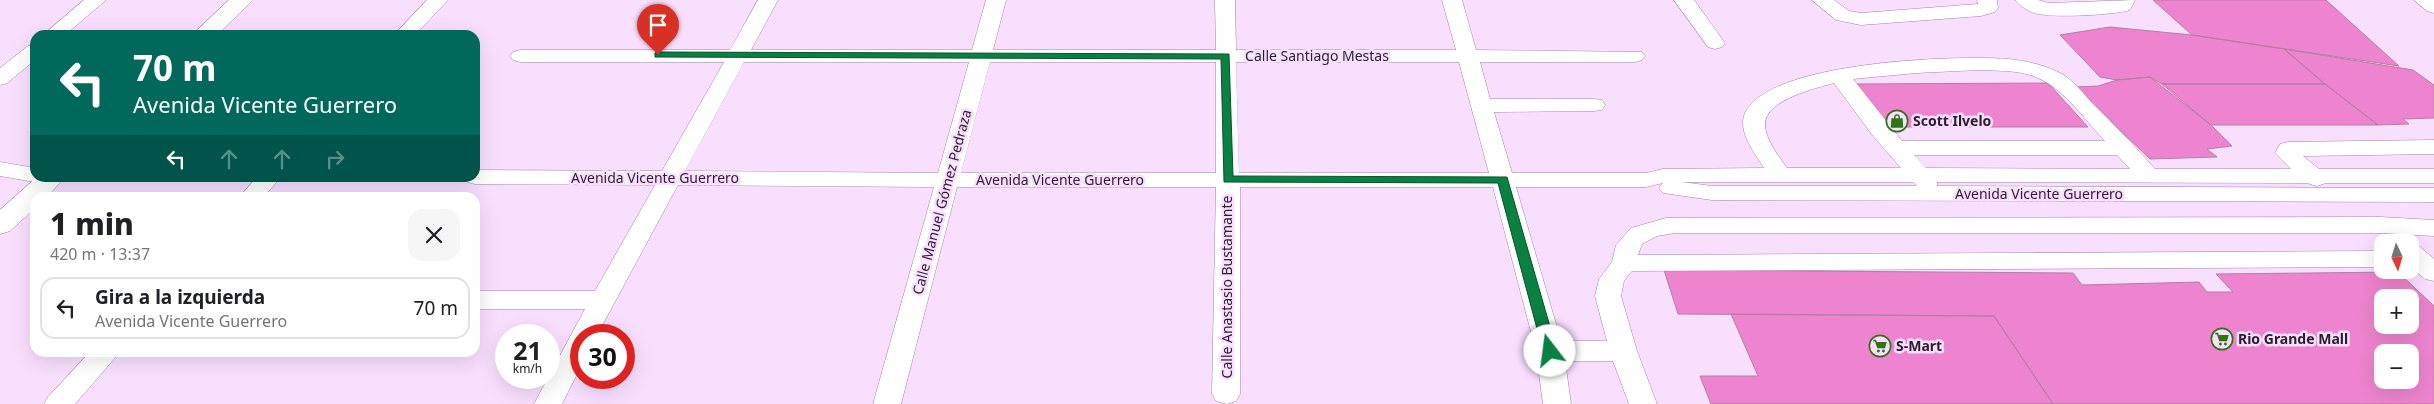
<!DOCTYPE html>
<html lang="es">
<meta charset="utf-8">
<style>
body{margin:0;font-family:"Noto Sans",sans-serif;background:#f6f6f6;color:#202124;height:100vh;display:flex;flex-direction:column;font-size:19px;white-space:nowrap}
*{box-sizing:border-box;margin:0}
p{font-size:16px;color:#757577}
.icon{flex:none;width:28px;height:28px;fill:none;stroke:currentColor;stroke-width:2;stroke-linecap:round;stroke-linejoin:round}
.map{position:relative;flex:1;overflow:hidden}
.panel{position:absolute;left:30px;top:192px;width:450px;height:165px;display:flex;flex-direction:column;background:#fff;border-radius:15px;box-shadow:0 5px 20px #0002}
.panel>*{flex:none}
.guide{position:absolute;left:30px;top:30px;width:450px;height:152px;border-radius:15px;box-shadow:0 5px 20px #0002;background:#00695c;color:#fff;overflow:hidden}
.needle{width:32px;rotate:176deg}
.controls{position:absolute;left:2374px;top:234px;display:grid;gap:10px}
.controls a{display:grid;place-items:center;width:45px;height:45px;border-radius:10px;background:#fff;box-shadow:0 5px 20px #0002;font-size:25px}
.speed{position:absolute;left:495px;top:324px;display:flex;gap:10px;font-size:25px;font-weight:700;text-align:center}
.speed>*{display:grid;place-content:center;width:65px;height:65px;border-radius:50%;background:#fff;box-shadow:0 5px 20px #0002;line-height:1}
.speed small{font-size:12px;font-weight:400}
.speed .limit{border:8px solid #d22;background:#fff;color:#111}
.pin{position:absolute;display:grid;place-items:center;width:42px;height:42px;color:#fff;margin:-51px -21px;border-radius:50% 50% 50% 0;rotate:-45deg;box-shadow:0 0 5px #0007}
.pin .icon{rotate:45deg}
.me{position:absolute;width:55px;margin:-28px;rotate:345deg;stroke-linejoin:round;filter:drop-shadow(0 0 4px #0008)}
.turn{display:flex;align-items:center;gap:18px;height:105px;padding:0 20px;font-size:22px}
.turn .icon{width:65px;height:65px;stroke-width:2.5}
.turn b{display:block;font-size:35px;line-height:42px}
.lanes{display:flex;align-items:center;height:48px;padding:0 20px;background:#0003;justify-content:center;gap:25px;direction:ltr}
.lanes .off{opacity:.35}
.round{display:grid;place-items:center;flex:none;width:52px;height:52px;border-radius:15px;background:#f6f6f6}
.head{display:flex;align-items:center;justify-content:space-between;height:85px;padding:0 20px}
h1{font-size:30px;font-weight:800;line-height:38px}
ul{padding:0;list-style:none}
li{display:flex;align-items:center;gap:15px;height:62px;margin:0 10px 8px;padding:0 10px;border:2px solid #e0e0e0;border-radius:15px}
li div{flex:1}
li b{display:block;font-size:19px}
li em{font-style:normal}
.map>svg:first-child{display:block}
.building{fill:#ee84cf;stroke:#b37ea2;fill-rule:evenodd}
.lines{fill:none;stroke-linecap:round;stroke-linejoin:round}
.minor-casing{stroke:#a580af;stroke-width:1}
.major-casing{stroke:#a580af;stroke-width:1}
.minor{fill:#fff;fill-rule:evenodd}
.major{fill:#fff;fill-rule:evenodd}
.route{fill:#0b8043;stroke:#07532c}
.labels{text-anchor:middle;stroke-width:5;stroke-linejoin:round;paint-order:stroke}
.street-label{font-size:14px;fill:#2b1d2f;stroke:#f8dffe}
.poi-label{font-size:14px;font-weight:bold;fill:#2b1d2f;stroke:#f8dffe;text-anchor:start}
</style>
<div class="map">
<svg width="2434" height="404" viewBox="0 0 2434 404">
<rect width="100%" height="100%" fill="#f8dffe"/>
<path class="building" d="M2153,0H2326L2399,66L2192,35Z
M2110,27L2192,35L2284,49L2325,84H2162L2150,77L2117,80L2100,77L2060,35Z
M2284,49L2413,70L2434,85V118L2403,119L2409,124L2378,125L2325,84Z
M2150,77L2211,125L2232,146L2207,149L2217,157L2150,159L2075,87L2098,86L2117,80Z
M2048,83L2088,127H1881L1851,84Z
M2162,84H2325L2378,125H2211Z
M1664,270L2073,273L2082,285L2199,282L2207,292H2233L2216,274L2398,272L2434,306V404H2053L1994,316L1678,314ZM2382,298H2410V325H2382ZM2382,352H2410V380H2382Z
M1731,314L1994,316L2053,404H1711L1700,376H1758Z"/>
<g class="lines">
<g class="minor-casing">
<path id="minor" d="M84,0H106L65,35H43Z
M427,0H448L415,35H394Z
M758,0H778L751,50H972L986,0H1006L993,50H1216L1215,0H1235L1236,50H1456L1442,0H1462L1476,50L1642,52L1645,56L1642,60L1635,62H1480L1490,99H1594L1602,100L1605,105L1602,110L1594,111L1494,112L1512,173H1646L1663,169L1764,168C1755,153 1737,132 1745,113C1769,61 1958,55 2008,59C2025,61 2041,64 2056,71C2071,77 2082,92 2092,103C2114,125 2135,146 2155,169H2291L2275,153L2280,144L2288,142L2434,140V154L2303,156L2319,169H2434V183H2326L2317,186L2307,183L1937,182V186L2434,188V202L1712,200L1663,193L1659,188L1663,183L1646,187H1516L1561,341H1607L1595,296L1599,279L1612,262L1616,245L1631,228L1666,218L2380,217L2434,220V236L2380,233H1675L1657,236L1642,244L1638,255L2382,251V267L1632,271L1624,281L1621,296L1637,351L1657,404H1629L1613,361H1565L1571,404H1543L1536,351L1493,187H1240V394L1236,401L1227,404L1216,401L1212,394L1216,187H957L901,404H873L934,187L678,185L597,335H581V366L562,404H534L585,309H475V291H595L655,185L475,184L467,182L464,178H475V170L662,171L724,62H520L513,60L510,56L513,52L520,50H730ZM744,62H969L938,173L685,171ZM990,62H1216V173H961ZM1236,62H1459L1489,173H1239ZM1980,70C1997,71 2014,70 2030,75C2061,84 2084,119 2105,141H1902L1853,79L1916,73ZM1834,83L1873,136L1901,168H1787C1779,156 1765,140 1765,124C1765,100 1816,88 1834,83ZM1914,155H2117L2130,169L1926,168ZM1682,182H1913L1917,186H1712Z
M1674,0H1694L1725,43L1722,47L1715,49L1708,47Z
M1812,0H1834L1849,11L1861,13L1978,4L1977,0H1997L1998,8L1995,12L1981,16L1861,25L1836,20Z
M2015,0H2038L2049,3L2135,0L2130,10C2114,15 2046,19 2031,12C2025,9 2019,5 2015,0Z
M2414,0H2434V13L2427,11Z
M35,44V60L7,83L0,85V68L28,46Z
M0,162L35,168V178H45L35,182L0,176Z
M256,178H280L263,198H239Z
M2410,244L2419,246L2434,259V281L2425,279L2410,266Z
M90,352H120L75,404H44L48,397Z"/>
</g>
<g class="major-casing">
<path id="major" d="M229,0H253L217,35H192Z
M36,178H64L46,198H35V208L10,231L0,234V210Z"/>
</g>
<use href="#minor" class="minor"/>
<use href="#major" class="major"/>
</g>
<path class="route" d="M658,52L1229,54L1233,176L1507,177L1557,351L1550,356L1543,351L1498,183L1224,182L1221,59L655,57V53Z"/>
<defs>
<g id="shop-ring" transform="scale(1.125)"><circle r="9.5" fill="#f8dffe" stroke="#2f7516" stroke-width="1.5"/><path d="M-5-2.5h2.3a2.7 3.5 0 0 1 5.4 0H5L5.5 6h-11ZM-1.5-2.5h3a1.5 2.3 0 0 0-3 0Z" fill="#2f7516"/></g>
<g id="supermarket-ring" transform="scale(1.125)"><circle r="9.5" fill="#f8dffe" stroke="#2f7516" stroke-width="1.5"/><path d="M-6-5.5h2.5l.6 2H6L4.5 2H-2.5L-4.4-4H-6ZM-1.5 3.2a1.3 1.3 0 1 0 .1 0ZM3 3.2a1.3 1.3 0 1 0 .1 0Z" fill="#2f7516"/></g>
</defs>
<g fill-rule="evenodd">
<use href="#shop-ring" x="1897" y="121"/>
<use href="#supermarket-ring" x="2222" y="339"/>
<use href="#supermarket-ring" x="1880" y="346"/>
</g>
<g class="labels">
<g class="street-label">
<text x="1317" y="61">Calle Santiago Mestas</text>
<text x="655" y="183">Avenida Vicente Guerrero</text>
<text x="1060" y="185">Avenida Vicente Guerrero</text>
<text x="2039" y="199">Avenida Vicente Guerrero</text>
<text transform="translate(942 202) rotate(-75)" y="5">Calle Manuel Gómez Pedraza</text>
<text transform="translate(1227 287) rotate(-90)" y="5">Calle Anastasio Bustamante</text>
</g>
<g class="poi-label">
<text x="1913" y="126">Scott Ilvelo</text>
<text x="2238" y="344">Rio Grande Mall</text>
<text x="1896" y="351">S-Mart</text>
</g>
</g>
</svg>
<div class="controls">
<a><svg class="needle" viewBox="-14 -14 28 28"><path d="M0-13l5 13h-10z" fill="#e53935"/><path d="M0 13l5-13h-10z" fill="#757577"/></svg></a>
<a>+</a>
<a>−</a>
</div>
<div class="speed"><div>21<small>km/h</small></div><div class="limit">30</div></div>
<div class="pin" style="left:658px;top:55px;background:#d93025"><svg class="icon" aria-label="arrive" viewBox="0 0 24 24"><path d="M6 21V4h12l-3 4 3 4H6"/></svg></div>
<svg class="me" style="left:1550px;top:351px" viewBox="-20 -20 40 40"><circle r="19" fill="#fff"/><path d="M0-13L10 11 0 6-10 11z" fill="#0b8043"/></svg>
<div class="guide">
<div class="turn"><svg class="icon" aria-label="left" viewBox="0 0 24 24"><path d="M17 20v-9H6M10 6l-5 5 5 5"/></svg><div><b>70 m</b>Avenida Vicente Guerrero</div></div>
<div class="lanes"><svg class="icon" aria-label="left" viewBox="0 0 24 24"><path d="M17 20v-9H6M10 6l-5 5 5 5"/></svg><svg class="icon off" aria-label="ahead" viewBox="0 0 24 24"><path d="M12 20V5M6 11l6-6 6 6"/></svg><svg class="icon off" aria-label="ahead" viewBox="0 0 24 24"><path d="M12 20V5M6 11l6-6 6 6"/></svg><svg class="icon off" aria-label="right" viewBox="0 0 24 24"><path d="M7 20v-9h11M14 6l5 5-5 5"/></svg></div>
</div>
<section class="panel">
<div class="head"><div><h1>1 min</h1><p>420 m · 13:37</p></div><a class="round"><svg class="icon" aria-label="close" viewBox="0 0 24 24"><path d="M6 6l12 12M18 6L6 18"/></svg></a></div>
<ul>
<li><svg class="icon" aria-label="left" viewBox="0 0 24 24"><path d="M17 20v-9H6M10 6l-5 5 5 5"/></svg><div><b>Gira a la izquierda</b><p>Avenida Vicente Guerrero</p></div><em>70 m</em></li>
</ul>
</section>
</div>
